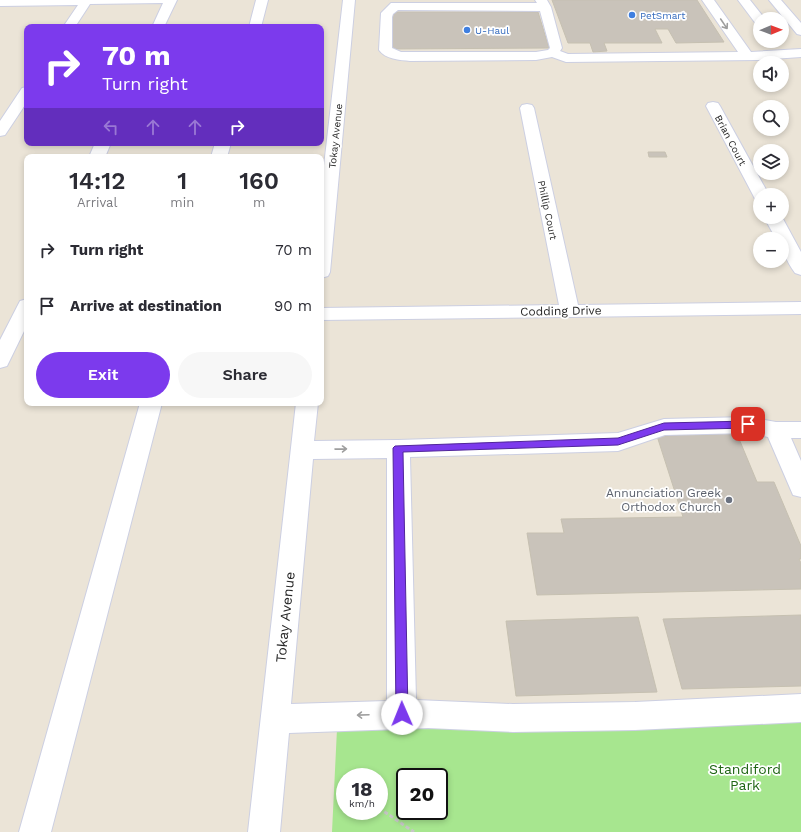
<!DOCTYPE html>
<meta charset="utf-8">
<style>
body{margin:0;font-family:"Work Sans",sans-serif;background:#f7f7f7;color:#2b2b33;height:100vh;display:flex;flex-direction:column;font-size:15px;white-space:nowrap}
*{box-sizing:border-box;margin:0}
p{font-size:13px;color:#7c7c81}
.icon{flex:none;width:22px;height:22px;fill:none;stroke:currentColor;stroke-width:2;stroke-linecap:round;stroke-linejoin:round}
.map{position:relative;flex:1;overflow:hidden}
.details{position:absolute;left:24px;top:154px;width:300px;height:252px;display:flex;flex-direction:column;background:#fff;border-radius:8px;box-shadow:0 2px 6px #0003}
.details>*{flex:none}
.hud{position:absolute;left:24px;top:24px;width:300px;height:122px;border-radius:8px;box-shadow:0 2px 6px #0003;background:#7c3aed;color:#fff;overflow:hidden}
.needle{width:26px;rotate:89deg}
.controls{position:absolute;left:753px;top:12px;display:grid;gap:8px}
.controls a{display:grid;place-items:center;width:36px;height:36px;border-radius:50%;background:#fff;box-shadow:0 2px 6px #0003;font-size:20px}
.speed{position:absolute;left:336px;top:768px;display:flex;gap:8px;font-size:20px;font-weight:700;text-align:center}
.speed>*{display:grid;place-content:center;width:52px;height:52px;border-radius:50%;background:#fff;box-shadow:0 2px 6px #0003;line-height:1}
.speed small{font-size:10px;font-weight:400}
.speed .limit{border:2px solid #111;border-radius:6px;background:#fff;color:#111}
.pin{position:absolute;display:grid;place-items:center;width:34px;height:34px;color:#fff;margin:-17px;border-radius:8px;box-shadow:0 2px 6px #0006}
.me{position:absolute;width:44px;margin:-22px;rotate:359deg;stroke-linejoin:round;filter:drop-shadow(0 0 3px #0008)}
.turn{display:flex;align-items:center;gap:14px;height:84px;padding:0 12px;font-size:18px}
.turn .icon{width:52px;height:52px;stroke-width:2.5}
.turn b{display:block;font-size:28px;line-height:34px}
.lanes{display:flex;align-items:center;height:38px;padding:0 12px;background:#0003;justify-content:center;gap:20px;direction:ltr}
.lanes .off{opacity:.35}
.eta{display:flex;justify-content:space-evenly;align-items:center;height:68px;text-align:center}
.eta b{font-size:24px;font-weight:600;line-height:28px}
.cta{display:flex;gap:8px;margin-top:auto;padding:8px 12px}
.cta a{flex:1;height:46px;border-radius:24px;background:#7c3aed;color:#fff;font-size:16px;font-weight:600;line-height:46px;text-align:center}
.cta a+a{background:#f7f7f7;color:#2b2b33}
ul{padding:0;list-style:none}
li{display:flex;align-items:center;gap:12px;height:56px;padding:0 12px}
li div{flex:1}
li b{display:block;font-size:15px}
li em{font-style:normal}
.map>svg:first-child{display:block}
.green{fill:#a7e68f;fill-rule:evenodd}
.building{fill:#c9c3ba;stroke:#c6c0b1}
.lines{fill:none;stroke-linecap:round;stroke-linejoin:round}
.minor-casing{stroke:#cccfe2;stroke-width:2}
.path{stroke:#c7c7c7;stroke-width:3;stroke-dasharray:4 2.5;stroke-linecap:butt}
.minor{fill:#fff;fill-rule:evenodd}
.oneway{stroke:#9e9e9e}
.route{fill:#7c3aed;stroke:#51269a}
.shop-dot{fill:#3f7fe0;stroke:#fff;stroke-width:1.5}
.worship-dot{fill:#6b7280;stroke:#fff;stroke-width:1.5}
.labels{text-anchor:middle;stroke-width:3.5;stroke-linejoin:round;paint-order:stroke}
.far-shop-label{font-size:10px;fill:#366cbe;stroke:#fff;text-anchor:start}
.far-street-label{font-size:10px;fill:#272727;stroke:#fff}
.street-label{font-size:12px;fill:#272727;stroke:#fff}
.worship-label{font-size:12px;fill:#5b616d;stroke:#fff;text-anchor:end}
.near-street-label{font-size:14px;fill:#272727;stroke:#fff}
.near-park-label{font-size:14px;fill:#206615;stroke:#fff}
</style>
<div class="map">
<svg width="801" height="832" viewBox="0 0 801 832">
<rect width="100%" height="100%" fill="#ebe4d7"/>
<path class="green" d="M801,722V832H332L337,729ZM345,777H379V811H345ZM405,777H439V811H405Z"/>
<path class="building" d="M552,0H697L724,42L676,43L668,29H655L662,43H604L607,51L593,52L590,43H568Z
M391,12H538L549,48L391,49Z
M648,152H665L667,157H649Z
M737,434L757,482H774L801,546V559H799L801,563V589L537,595L527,533H564L561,519L683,517L657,436Z
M801,615V686L682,689L663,619Z
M638,617L657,692L516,696L506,621Z"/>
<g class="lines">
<g class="minor-casing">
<path id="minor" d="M0,0H177L164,27H152L163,3L90,4L75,27H63L78,5L0,6Z
M256,0H268L261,27H249Z
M343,0H355L330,272L328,276L321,278V192Z
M535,0H547L551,7L562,48L560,51L568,54L738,52L702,0H714L751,52L801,49V57L758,60L566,62L552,57L536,60L410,61C400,60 385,59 379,50L381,13L391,3H537ZM398,10L540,11L550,48L548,50L536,52H401L392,48V17L393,14Z
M738,0H750L765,19H760V25L756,24Z
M769,0H781L801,23V35L797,34Z
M27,87V102L5,135L0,136V121L22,88Z
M713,102L718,103L720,106L769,195H760V200L755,199L753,195L706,106L708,103Z
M527,104L532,105L534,108L578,305L801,302V314L321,320V308L559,305L520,108L522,105Z
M95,143H111L105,157H89Z
M215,143H231L227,157H211Z
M764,217H782L801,252V275L795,273C787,262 782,252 782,239H776Z
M27,299V325L7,366L0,368V340L20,301Z
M140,403H162L51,832H19Z
M296,403H318L314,441L398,440L618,433L664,419L748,417L776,422H801V438H791L801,461V497L793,495L768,437L748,433L665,435L618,451L410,457L416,700L513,704L635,702L801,694V722L635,730L513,732L428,728L289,733L280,832H248ZM387,458V701L291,704L313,459Z"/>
</g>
<path class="path" d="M379,808L414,832"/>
<use href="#minor" class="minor"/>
</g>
<defs><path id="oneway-shaft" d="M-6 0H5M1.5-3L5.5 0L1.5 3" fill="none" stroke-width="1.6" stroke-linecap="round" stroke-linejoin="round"/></defs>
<g class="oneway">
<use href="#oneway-shaft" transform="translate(724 24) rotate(56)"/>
<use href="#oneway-shaft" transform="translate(341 449) rotate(-1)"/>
<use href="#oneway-shaft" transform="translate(363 715) rotate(178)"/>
</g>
<path class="route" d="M748,421L753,424L748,428L664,430L618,445L403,452L408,714L406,718L402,720L397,718L396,714L393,448L395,446L618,438L664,423Z"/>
<g class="shop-dot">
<circle cx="632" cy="15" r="4"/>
<circle cx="467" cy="30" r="4"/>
</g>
<circle class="worship-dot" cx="729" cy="500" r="4"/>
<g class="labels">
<g class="far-shop-label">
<text x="640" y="19">PetSmart</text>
<text x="475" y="34">U-Haul</text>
</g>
<g class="far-street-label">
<text transform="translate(335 136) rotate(-84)" y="4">Tokay Avenue</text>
<text transform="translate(731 140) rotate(62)" y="4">Brian Court</text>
<text transform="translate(548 210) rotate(78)" y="4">Phillip Court</text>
</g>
<g class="street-label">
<text transform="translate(561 311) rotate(-1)" y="4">Codding Drive</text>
</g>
<g class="worship-label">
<text x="721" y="497">Annunciation Greek<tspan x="721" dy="14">Orthodox Church</tspan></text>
</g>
<g class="near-street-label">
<text transform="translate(285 617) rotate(-84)" y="5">Tokay Avenue</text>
</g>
<g class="near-park-label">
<text x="745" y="774">Standiford<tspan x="745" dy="16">Park</tspan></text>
</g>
</g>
</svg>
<div class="controls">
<a><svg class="needle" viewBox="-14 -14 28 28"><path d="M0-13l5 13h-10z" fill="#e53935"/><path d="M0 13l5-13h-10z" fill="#7c7c81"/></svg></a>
<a><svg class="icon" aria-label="sound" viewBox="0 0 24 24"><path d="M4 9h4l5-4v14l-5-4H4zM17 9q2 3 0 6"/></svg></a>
<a><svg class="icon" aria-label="search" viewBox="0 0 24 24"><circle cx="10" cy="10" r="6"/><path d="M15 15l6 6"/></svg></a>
<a><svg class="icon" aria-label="layers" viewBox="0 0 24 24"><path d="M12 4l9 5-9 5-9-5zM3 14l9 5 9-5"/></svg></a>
<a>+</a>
<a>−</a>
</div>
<div class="speed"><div>18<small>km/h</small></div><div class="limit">20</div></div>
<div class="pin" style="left:748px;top:424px;background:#d93025"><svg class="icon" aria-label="arrive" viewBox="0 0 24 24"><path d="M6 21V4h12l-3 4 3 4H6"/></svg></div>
<svg class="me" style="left:402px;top:714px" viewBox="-20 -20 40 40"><circle r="19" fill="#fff"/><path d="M0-13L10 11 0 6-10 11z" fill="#7c3aed"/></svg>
<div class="hud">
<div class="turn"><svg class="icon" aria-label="right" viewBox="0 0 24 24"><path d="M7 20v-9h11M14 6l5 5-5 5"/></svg><div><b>70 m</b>Turn right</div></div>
<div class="lanes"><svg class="icon off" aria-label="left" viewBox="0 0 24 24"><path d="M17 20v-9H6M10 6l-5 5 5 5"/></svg><svg class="icon off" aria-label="ahead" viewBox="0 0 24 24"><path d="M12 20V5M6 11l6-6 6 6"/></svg><svg class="icon off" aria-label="ahead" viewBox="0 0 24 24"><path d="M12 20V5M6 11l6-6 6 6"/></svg><svg class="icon" aria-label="right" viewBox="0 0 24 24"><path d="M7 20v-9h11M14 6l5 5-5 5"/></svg></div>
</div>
<section class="details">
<div class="eta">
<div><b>14:12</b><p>Arrival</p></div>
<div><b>1</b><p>min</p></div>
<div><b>160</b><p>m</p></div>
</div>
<ul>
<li><svg class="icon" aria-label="right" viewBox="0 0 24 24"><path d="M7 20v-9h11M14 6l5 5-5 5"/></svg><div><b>Turn right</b></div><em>70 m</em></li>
<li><svg class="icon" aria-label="arrive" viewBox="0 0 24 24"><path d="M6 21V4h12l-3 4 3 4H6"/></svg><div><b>Arrive at destination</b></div><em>90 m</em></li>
</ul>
<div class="cta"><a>Exit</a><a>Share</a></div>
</section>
</div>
